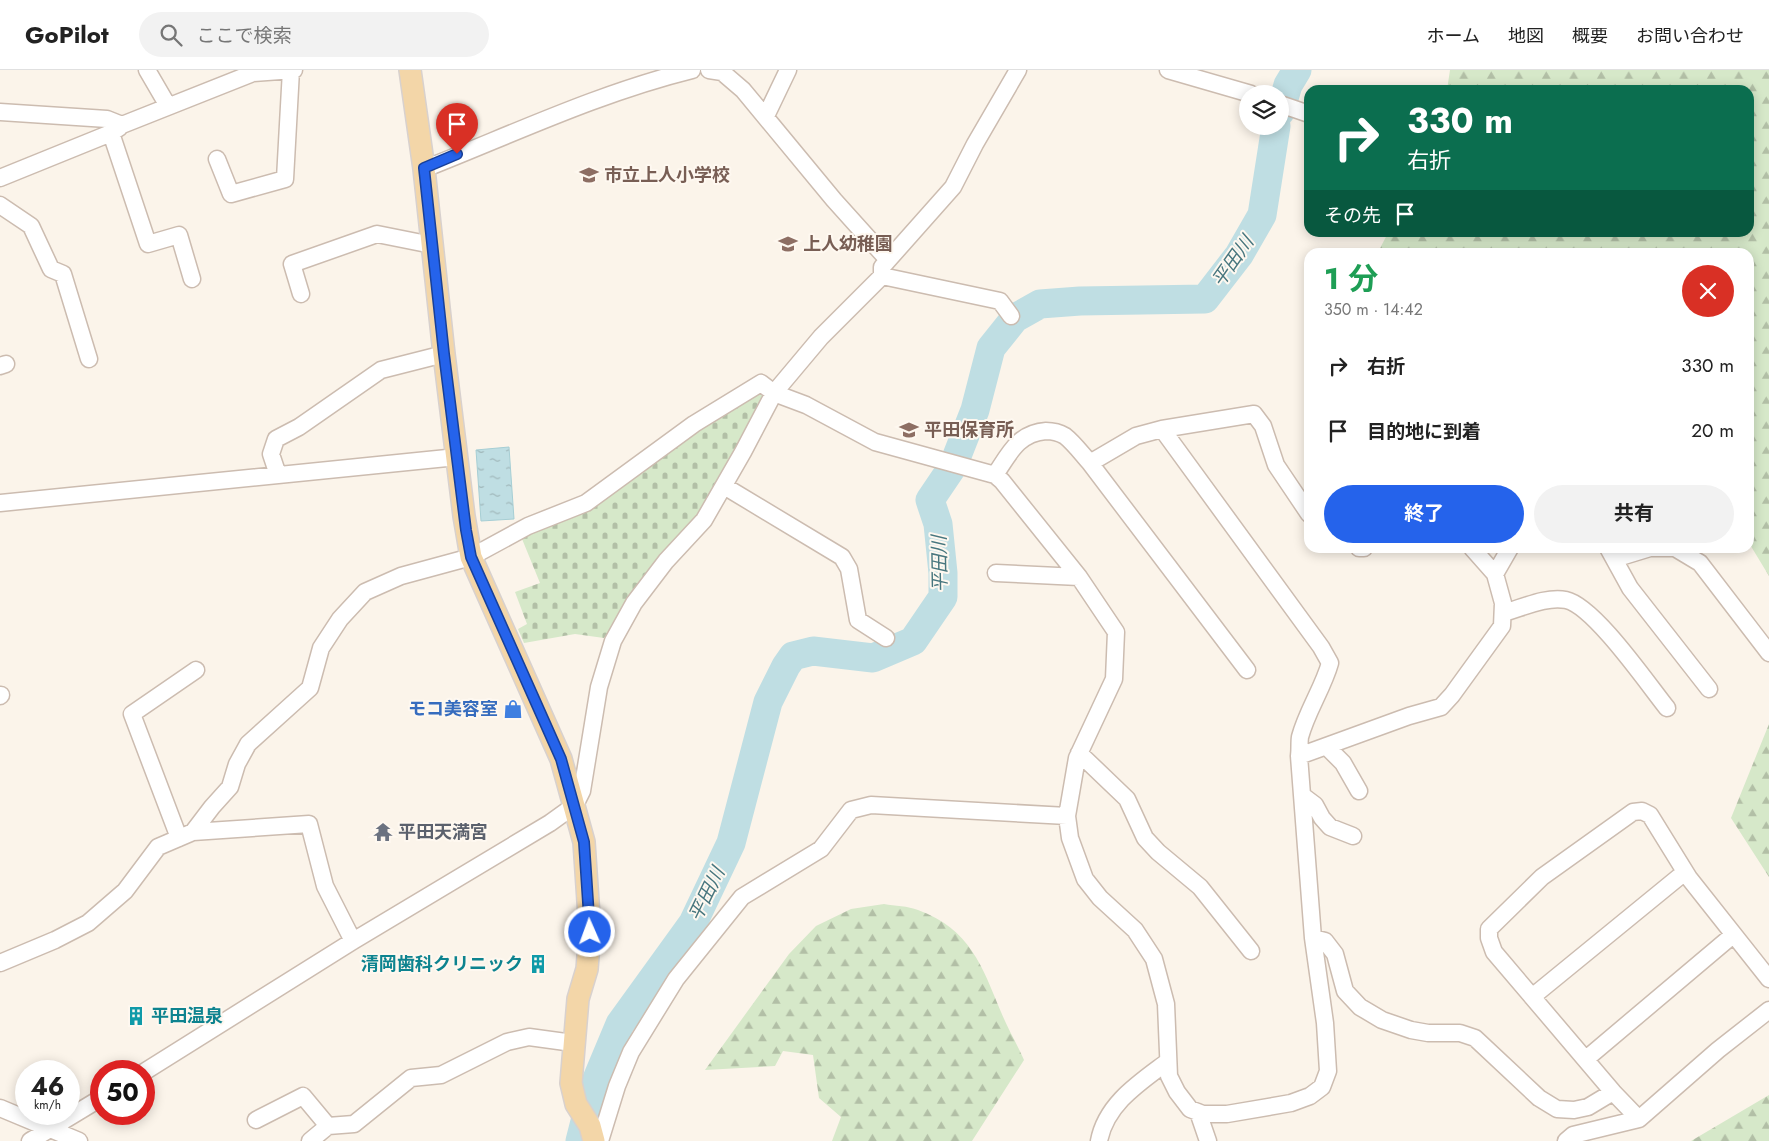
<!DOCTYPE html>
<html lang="ja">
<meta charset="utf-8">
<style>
body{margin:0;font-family:Jost,"Noto Sans JP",sans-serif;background:#f2f2f2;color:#222;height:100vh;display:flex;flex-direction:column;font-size:19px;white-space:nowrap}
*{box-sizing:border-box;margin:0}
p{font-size:16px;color:#767676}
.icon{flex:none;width:28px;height:28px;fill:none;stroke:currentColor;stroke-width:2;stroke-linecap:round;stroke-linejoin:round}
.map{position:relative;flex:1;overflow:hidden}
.panel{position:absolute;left:1304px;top:178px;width:450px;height:305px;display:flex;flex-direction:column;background:#fff;border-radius:15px;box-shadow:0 2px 12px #0003}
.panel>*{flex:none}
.top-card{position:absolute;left:1304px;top:15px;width:450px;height:152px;border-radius:15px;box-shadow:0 2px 12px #0003;background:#0b6e4f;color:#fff;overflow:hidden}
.controls{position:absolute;left:1239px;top:15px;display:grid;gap:10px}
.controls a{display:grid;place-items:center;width:50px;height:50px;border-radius:50%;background:#fff;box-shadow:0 2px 12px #0003;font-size:25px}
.speed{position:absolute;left:15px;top:990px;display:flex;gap:10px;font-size:25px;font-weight:700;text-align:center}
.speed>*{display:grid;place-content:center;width:65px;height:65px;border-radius:50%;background:#fff;box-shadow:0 2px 12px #0003;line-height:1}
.speed small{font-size:12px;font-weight:400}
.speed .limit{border:8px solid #d22;background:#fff;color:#111}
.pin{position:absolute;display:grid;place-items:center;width:42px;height:42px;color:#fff;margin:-51px -21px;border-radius:50% 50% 50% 0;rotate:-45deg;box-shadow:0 0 5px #0007}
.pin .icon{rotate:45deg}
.me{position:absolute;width:55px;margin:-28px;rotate:358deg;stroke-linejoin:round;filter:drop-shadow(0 0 4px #0008)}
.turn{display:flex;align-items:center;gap:18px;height:105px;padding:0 20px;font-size:22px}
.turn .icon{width:65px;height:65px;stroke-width:2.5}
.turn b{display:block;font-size:35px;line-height:42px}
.then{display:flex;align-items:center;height:48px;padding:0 20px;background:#0003;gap:10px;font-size:19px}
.round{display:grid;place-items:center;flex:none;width:52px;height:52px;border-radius:26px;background:#f2f2f2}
.headline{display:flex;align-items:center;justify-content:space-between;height:85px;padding:0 20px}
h1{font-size:30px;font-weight:700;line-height:38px;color:#1e9e55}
.button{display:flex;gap:10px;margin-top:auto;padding:10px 20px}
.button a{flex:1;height:58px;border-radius:30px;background:#2563eb;color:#fff;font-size:20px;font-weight:700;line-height:58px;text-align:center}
.button a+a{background:#f2f2f2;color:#222}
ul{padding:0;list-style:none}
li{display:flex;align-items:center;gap:15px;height:65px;padding:0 20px}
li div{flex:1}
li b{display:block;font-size:19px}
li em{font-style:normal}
header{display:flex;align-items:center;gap:30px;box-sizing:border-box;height:70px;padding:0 25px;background:#fff;border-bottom:1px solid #e0e0e0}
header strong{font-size:24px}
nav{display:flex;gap:28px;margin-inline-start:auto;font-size:18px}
.search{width:350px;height:45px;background:#f2f2f2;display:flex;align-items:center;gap:12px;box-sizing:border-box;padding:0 18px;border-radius:28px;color:#767676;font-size:19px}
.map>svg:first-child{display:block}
.forest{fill:url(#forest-firs)}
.cemetery{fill:url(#cemetery-stones)}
.water{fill:url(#water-ripples);stroke:#a6ced4}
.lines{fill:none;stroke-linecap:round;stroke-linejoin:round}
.river{stroke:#bfdee3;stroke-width:29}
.minor-casing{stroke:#ccbcb0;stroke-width:19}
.major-casing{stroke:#d8d1ce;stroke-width:24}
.minor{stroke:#fff;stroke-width:16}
.major{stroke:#f3d6a8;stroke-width:21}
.route-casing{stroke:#184099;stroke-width:12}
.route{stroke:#2563eb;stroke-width:9}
.labels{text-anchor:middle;stroke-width:4;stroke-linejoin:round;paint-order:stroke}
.education-label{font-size:18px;font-weight:bold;fill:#785e54;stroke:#fef8f0;text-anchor:start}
.shop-label{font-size:18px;font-weight:bold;fill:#366cbe;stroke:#fef8f0;text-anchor:end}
.worship-label{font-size:18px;font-weight:bold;fill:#5b616d;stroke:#fef8f0;text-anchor:start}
.culture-label{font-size:18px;font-weight:bold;fill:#0d838f;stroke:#fef8f0;text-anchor:end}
.water-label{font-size:19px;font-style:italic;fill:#47767e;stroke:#fef8f0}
</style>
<header>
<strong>GoPilot</strong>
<div class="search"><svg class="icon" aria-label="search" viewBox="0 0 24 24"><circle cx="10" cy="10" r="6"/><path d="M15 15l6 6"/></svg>ここで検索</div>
<nav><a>ホーム</a><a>地図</a><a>概要</a><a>お問い合わせ</a></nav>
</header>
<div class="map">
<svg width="1769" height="1071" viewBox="0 0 1769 1071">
<defs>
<pattern id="forest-firs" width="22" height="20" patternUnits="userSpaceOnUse" patternTransform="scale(1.25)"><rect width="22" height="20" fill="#d6e8c9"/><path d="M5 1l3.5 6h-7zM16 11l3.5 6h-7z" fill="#b2bfa6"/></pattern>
<pattern id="cemetery-stones" width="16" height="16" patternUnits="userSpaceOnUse" patternTransform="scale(1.25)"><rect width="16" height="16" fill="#d6e8c9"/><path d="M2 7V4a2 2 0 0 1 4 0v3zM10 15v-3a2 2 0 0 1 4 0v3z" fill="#b2bfa6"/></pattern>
<pattern id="water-ripples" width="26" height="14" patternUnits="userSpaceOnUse" patternTransform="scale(1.25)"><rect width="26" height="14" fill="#bfdee3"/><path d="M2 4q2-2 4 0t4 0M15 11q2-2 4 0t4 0" fill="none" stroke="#a0b7ba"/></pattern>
</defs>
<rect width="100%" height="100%" fill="#fbf4ea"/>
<path class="forest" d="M1450,0H1769V506L1749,473V182H1378L1388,163L1749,162V20H1447Z
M1769,654V807L1731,748Z
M884,834C895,836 908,836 918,840C970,859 982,896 1001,942C1008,959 1017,974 1024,990L972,1071H832L841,1047L819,1028L813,985L783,981L775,996L705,1000L789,884L816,856L851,839Z
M1769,1025V1071H1691Z"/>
<path class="cemetery" d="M760,319L766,325L699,448L650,503L604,568L575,564L524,573L518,559L527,554L515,522L540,513L520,464L630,407Z"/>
<path class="water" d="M509,377L514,449L481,451L476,380Z"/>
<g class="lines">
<path class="river" d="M1280,42L1288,15L1297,0
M580,1071L594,1016L620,954L693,853L731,773L768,632L786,596L793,586L813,581L873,588L913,571L943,527V503L938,454L930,430L953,396L975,340L991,278L1015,248L1040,234L1080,231L1205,229L1239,185L1262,145L1276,56"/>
<g class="minor-casing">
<path id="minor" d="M147,0L168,36
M709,0L722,2L743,20L834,130L888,190
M1168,0L1251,24
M1280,34L1309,44
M0,42L107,49L122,55L253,3L294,0
M766,46L788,0
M111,63L148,174L179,165L192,209
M217,89L231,124L285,109L291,0
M424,99C513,64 599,23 692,0
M0,108L111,63L120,57
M0,135L31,156L51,199L63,204L89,289
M882,206L1000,231L1011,246
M301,224L292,194L377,164L432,175
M0,296L6,294
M1090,393L1136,366L1162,359L1254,344L1263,356L1276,395L1309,444
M278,405L271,384L276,369L299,357L381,300L444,284
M995,405C1009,384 1018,363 1046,361C1053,361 1060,363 1065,366C1074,373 1082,384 1090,393L1247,600
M724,416L842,487L849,499L858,550L886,568
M0,433L457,387
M1359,478H1364
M1608,478L1630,518L1709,619
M1614,489L1650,478H1675L1700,493L1769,583
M996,503L1079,507
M1495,504L1510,478
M1503,543C1522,538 1546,526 1566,530C1594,536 1647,613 1667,638
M0,626L1,625
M1327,677L1343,693L1359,721
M1079,683L1127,729L1145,768L1158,782L1200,817L1251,881
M1299,686L1409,646L1441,637L1452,625L1502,556L1503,533L1495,504L1472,478
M1303,726L1315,735L1322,748L1330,757L1353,766
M193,762L212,737L230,717L237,694L248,674L310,618L321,578L340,549L365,522L401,506L471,487L528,456L586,433L694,354L761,313L774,323L806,335L875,372L995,405L1002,411L1079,507L1116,562L1114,609L1077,688L1067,746L1070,768L1085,809L1100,828L1135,860L1154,889L1166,934L1169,1006L1177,1022L1190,1039L1203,1044H1227L1291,1033L1310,1026L1322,1017L1328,1001L1325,953L1313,868L1299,686C1300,680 1299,673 1300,667C1307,641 1323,618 1330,593L1321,577L1162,359
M179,768L132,644L196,600
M1313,868L1325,871L1335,884L1345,921L1360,937L1382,950L1411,960L1428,963H1460L1475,968L1539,1028L1557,1039L1574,1040L1588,1037L1613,1022
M0,893L55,870L88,853L125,821L158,777L193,762L309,754L325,816L353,871
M1532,927L1685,802
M1586,989L1733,865
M144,1002L353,871L550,753L575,735L582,721L599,617L613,571L634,533L666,491L704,450L743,382L774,323L821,267L882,206V197L953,117L975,74L1018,0
M0,1038L79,1071
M1198,1042L1208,1071
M1639,1049L1613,1022L1494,882L1489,868V859L1542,807L1633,742L1642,741L1650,745L1689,808L1769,909
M256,1050L303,1026L328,1056
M30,1071L101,1028
M310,1071L328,1056L354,1054L411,1008L441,1005L507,972L529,967L573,973
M600,1071L617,1016L631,982L676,909L742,827L821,779L851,740L871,735L1067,746
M1099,1071C1106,1034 1139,1013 1167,992
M1566,1071L1573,1065L1639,1049L1718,980L1769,940"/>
</g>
<g class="major-casing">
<path id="major" d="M410,0L424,99L444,284L464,446L471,487L561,689L584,772L590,861L587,899L578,929L571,1013L576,1034L590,1056L594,1071"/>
</g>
<use href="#minor" class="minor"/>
<use href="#major" class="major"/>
</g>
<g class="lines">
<g class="route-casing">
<path id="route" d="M457,84L424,98L444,284L466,460L471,487L561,689L584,772L590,862"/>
</g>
<use href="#route" class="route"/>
</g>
<defs>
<g id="school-bare" transform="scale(1.5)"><path d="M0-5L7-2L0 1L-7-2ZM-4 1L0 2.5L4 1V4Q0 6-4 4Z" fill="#8d6e63" stroke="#fef8f0" stroke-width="2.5" paint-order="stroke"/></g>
<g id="shop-bare" transform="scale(1.5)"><path d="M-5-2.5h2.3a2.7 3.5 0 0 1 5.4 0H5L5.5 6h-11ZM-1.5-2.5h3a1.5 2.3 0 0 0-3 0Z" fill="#3f7fe0" stroke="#fef8f0" stroke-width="2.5" paint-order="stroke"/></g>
<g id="temple-bare" transform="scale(1.5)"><path d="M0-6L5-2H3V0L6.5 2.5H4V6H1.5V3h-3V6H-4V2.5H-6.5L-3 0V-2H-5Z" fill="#6b7280" stroke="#fef8f0" stroke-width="2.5" paint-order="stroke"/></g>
<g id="building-bare" transform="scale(1.5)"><path d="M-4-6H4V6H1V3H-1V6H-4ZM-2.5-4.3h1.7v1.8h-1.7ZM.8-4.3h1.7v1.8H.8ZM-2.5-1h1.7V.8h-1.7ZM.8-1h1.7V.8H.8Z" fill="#0f9aa8" stroke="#fef8f0" stroke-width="2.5" paint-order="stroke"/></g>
</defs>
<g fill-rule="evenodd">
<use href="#school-bare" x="589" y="105"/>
<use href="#school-bare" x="788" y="174"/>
<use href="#school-bare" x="909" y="360"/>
<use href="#shop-bare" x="513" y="639"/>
<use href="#temple-bare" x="383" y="762"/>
<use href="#building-bare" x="538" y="894"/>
<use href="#building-bare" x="136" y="946"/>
</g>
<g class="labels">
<g class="education-label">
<text x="604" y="111">市立上人小学校</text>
<text x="803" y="180">上人幼稚園</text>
<text x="924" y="366">平田保育所</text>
</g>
<g class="shop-label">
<text x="498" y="645">モコ美容室</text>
</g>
<g class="worship-label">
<text x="398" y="768">平田天満宮</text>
</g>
<g class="culture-label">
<text x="523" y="900">清岡歯科クリニック</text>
<text x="151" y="952" text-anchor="start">平田温泉</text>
</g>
<g class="water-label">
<text transform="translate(1232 191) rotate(-55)" y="7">平田川</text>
<text transform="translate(939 494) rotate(-91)" y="7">平田川</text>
<text transform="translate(706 824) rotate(-64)" y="7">平田川</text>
</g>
</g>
</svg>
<div class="controls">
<a><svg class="icon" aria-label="layers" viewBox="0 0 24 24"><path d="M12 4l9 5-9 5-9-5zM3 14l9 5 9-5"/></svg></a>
</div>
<div class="speed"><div>46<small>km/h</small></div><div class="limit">50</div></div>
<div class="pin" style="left:457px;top:84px;background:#d93025"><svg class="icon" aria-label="arrive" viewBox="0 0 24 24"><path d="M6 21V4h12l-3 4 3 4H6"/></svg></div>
<svg class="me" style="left:590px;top:862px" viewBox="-20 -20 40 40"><circle r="17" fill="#2563eb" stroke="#fff" stroke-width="3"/><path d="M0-11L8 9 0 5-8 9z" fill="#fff"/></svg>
<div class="top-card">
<div class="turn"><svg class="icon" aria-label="right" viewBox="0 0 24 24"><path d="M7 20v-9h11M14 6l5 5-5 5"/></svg><div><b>330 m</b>右折</div></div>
<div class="then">その先<svg class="icon" aria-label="arrive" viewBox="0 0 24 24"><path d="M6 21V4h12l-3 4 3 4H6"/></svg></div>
</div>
<section class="panel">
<div class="headline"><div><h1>1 分</h1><p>350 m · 14:42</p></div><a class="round" style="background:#d93025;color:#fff"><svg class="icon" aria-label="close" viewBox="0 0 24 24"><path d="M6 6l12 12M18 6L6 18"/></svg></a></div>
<ul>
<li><svg class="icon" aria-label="right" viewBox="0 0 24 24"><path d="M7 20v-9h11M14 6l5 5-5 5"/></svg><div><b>右折</b></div><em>330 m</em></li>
<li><svg class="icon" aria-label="arrive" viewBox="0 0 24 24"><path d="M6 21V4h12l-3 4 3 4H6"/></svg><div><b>目的地に到着</b></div><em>20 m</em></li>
</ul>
<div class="button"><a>終了</a><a>共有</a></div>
</section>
</div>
